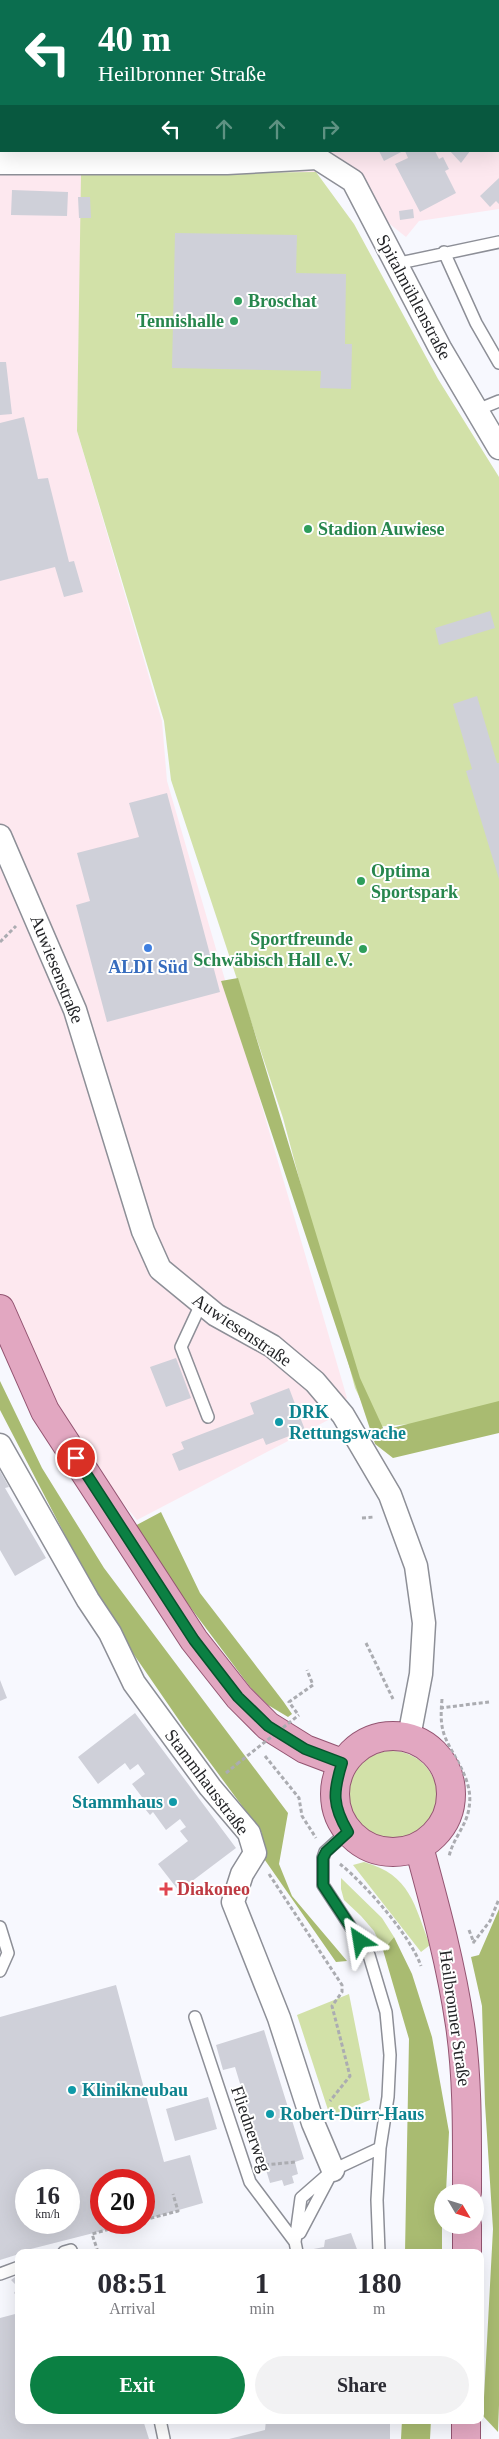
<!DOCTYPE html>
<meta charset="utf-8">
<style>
body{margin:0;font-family:"Times New Roman",serif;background:#f2f2f3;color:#2b2b33;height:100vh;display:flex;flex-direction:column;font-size:19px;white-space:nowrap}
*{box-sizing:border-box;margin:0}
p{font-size:16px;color:#7c7c81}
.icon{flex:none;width:28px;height:28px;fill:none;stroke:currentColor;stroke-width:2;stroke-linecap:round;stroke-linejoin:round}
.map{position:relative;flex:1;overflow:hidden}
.details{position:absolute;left:15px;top:2249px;width:469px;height:175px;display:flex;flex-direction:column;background:#fff;border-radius:10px;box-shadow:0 5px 20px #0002}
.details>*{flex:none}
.guide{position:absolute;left:0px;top:0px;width:500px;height:152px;box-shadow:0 5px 20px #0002;background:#0b6e4f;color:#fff;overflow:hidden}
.needle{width:32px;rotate:128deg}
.fabs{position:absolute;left:434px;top:2184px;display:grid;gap:10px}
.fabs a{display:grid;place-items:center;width:50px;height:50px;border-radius:50%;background:#fff;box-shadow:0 5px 20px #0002;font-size:25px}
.speed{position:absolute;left:15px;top:2169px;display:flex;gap:10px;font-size:25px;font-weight:700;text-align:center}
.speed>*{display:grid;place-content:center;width:65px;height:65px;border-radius:50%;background:#fff;box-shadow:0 5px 20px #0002;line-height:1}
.speed small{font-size:12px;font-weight:400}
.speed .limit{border:8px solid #d22;background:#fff;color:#111}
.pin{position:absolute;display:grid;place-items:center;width:42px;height:42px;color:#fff;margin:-21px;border:2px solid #fff;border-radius:50%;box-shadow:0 1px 5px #0007}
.me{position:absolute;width:55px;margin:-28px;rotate:327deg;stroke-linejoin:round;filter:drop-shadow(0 0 4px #0008)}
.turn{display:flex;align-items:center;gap:18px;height:105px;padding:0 15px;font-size:22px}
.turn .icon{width:65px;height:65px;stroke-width:2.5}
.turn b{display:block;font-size:35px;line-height:42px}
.lanes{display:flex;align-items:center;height:48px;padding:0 15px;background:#0003;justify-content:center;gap:25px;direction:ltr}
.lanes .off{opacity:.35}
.eta{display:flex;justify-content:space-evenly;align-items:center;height:85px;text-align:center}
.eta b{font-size:30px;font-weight:700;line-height:35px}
.primary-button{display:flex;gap:10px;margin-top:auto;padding:10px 15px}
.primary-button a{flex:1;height:58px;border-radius:30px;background:#0b8043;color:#fff;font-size:20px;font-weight:700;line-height:58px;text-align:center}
.primary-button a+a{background:#f2f2f3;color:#2b2b33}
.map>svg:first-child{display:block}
.commercial{fill:#fde8ef;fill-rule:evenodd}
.green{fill:#d2e1a8}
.forest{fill:#a9bb71}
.building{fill:#cfd0d9;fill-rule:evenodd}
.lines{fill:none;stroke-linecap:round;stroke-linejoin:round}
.lane-casing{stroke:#8d8f97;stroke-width:14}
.street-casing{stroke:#8d8f97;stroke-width:25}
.primary-casing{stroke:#935471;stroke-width:30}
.path{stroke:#abacb1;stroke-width:3;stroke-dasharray:4 2.5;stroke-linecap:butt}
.lane{stroke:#fff;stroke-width:11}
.street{stroke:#fff;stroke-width:22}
.primary{stroke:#e2a7c1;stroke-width:28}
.path-bridge{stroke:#abacb1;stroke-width:3;stroke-dasharray:4 2.5;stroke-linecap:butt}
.route-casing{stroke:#07532c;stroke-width:12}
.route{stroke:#0b8043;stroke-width:9}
.leisure-dot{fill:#2e9e5b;stroke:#fff;stroke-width:2}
.shop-dot{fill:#3f7fe0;stroke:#fff;stroke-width:2}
.culture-dot{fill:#0f9aa8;stroke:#fff;stroke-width:2}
.health-dot{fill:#e0444e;stroke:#fff;stroke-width:2}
.labels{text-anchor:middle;stroke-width:4;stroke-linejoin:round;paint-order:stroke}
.street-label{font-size:18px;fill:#242528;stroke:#fff}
.leisure-label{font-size:18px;font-weight:bold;fill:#27864d;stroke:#fff;text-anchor:start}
.shop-label{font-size:18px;font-weight:bold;fill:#366cbe;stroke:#fff}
.culture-label{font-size:18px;font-weight:bold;fill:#0d838f;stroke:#fff;text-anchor:start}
.health-label{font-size:18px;font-weight:bold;fill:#be3a42;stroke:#fff;text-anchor:start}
</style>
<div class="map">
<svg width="499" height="2439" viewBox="0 0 499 2439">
<rect width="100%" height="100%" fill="#f7f8fe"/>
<path class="commercial" d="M0,0H499V209L419,221L406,237L325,172L82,175L77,431L162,721L167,781L347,1398L332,1418L137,1520L45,1411L0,1309ZM1,1H499V151H1Z"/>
<path class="green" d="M316,172L354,224L438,379L499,477V1417L374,1427L355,1388L283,1118L171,780L164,721L77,431L81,175Z
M347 1796a45 45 0 1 1 90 0a45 45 0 1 1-90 0Z
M364,1862C411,1875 414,1905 430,1945L421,1952L353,1865Z
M341,1878L382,1918L394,1937L383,1950L374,1931L361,1916L344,1900L341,1889Z
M349,1994L370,2100L330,2116L297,2015Z"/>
<path class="forest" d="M238,978L360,1378L384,1430L499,1401V1433L393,1458L375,1444L221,981Z
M0,1381L42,1468L104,1568L288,1813L279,1864L292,1896L347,1961L336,1962L260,1853L262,1833L183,1726L106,1614L0,1410Z
M161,1512L200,1593L283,1701L292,1714L288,1717L268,1705L250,1687L131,1528Z
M499,1909V2405L498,2432L483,2416L493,2229L485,2104L482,2006L471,1957L479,1955Z
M394,1937L412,1974L432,2037L449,2132L446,2192H442V2252H405L409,2039L383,1950Z
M402,2420H431L430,2439H401Z"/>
<path class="building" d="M379,151H403L384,161Z
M405,151H435L439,159L443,157L449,169L445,171L456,193L420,212L395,164L408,158Z
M450,151H470L461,163Z
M499,178V204L496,201L490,207L480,196Z
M12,190L68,192L67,216L11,215Z
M78,197H90L91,218H79Z
M413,209L414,218L400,220L399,211Z
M175,233L297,235L296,273L346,274L345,344H352L351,389L320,388L321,371L172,368Z
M0,362H6L12,414L0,415Z
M24,417L38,479L48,478L69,562L74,561L83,592L64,597L55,567L0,581V423Z
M490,611L495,628L439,645L435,628Z
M477,696L497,763H499V879L466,771L472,769L453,704Z
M167,793L220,992L107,1022L76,905L90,901L77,853L139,837L129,803Z
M176,1358L191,1398L166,1407L150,1367Z
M289,1388L305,1430L266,1445L263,1438L179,1471L172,1454L184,1449L181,1442L254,1414L250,1403Z
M0,1471L9,1487L5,1488L46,1558L15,1576L0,1550Z
M0,1680L7,1698L0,1701Z
M135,1713L236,1848L179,1891L158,1864L188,1841L180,1831L186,1827L180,1819L166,1830L153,1812L150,1815L141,1804L145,1801L132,1784L145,1774L138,1764L130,1770L125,1763L98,1784L78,1757Z
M116,1985L164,2162L190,2155L203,2203L144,2220V2180H101V2222L133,2223L19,2252V2254L0,2260V2017ZM26,2180H69V2222H26Z
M264,2030L304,2159L295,2162L298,2174L292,2176L294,2183L284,2186L282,2180L270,2183L235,2067L223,2070L216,2045Z
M208,2097L217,2129L175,2141L166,2109Z
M351,2233L358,2252H298L324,2247L325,2240Z
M19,2274V2298L14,2293L18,2287L11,2280Z
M19,2313V2420H143L149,2439H0V2318Z
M266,2420H390V2439H229L265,2430Z"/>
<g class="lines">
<g class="lane-casing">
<path id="lane" d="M444,252L476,323L499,363
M395,264L499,242
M477,410L499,401
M201,1304L181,1347L208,1417
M347,1832L325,1852L323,1858V1885L369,1955L386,2012L390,2055L388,2097L380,2148L377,2200L379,2252
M0,1927L8,1953L0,1971
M195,2017L250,2182L295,2242
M300,2233L330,2176
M64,2252L71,2250
M297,2252L295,2242L301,2198L333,2170L380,2148
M0,2274L19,2267
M160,2420L164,2439"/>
</g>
<g class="street-casing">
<path id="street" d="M0,163H227L317,158L353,181L440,348L499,448
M0,836L75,1010L143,1231L160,1269L216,1315L272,1346L315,1382L343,1415L390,1495L416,1566L424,1623L421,1674L409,1737
M0,1445L88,1600L110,1633L134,1683L210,1787L249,1833L255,1853L242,1874L233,1902L279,2018L313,2123L333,2170"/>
</g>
<g class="primary-casing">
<path id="primary" d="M0,1309L45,1411L194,1640L239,1697L268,1726L305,1749L342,1763
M335 1794a58 58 0 1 1 116 0a58 58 0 1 1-116 0Z
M419,1847C435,1906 451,1964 460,2025C468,2080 467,2137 467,2192
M467,2252V2225
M466,2439V2420"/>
</g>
<path class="path" d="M0,942L16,926
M362,1518L374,1517
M366,1643L393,1699
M442,1699C441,1712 440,1724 445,1737C455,1760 474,1781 469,1808C467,1825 452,1840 449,1857
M440,1708L489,1702
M297,1713L289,1702L313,1685L307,1670
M265,1756L299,1798L302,1816L316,1838
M226,1773L237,1764
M340,1864C366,1885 410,1935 421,1966
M269,1874L342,1985V1992L332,2006L350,2076L330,2101
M469,1930L474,1943
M473,1943L490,1921L499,1899
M265,2165L295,2162
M144,2220L178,2211L173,2194
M98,2252L92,2234L135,2222"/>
<use href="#lane" class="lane"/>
<use href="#street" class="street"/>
<use href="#primary" class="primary"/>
<path class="path-bridge" d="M237,1764L299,1715"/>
</g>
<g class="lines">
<g class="route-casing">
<path id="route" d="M76,1458L194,1640L238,1697L268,1726L305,1749L342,1763C333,1792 332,1805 348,1832L326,1852L323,1858V1885L360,1941"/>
</g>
<use href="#route" class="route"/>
</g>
<g class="leisure-dot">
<circle cx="238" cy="301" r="5"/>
<circle cx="234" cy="321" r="5"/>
<circle cx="308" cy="529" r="5"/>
<circle cx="361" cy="881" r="5"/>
<circle cx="363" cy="949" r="5"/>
</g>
<circle class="shop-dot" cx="148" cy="948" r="5"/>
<g class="culture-dot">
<circle cx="279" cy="1422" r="5"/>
<circle cx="173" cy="1802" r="5"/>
<circle cx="72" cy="2090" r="5"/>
<circle cx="270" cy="2114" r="5"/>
</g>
<path class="health-dot" d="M163.5 1881.5h5v5h5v5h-5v5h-5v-5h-5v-5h5z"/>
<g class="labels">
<g class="street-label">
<text transform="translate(414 297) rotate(62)" y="6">Spitalmühlenstraße</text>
<text transform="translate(57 969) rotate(68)" y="6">Auwiesenstraße</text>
<text transform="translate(242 1330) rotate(34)" y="6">Auwiesenstraße</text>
<text transform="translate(207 1782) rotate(53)" y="6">Stammhausstraße</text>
<text transform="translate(455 2018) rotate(82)" y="6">Heilbronner Straße</text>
<text transform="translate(251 2129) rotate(71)" y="6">Fliednerweg</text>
</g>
<g class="leisure-label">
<text x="248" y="307">Broschat</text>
<text x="224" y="327" text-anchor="end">Tennishalle</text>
<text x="318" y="535">Stadion Auwiese</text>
<text x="371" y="877">Optima<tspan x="371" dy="21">Sportspark</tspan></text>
<text x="353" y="945" text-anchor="end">Sportfreunde<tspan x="353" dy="21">Schwäbisch Hall e.V.</tspan></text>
</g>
<g class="shop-label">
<text x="148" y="973">ALDI Süd</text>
</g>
<g class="culture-label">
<text x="289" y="1418">DRK<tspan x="289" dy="21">Rettungswache</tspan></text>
<text x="163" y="1808" text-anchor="end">Stammhaus</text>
<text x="82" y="2096">Klinikneubau</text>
<text x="280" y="2120">Robert-Dürr-Haus</text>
</g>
<g class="health-label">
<text x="177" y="1895">Diakoneo</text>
</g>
</g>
</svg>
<div class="fabs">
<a><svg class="needle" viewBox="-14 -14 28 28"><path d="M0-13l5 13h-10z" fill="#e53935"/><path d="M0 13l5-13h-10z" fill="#7c7c81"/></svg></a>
</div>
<div class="speed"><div>16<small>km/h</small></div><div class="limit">20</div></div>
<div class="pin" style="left:76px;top:1458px;background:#d93025"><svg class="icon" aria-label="arrive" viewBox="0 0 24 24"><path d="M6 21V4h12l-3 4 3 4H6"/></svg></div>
<svg class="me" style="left:360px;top:1941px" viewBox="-20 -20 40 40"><path d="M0-17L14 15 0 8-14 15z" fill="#0b8043" stroke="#fff" stroke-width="4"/></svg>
<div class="guide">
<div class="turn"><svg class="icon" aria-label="left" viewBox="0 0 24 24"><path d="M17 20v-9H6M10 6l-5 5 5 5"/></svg><div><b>40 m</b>Heilbronner Straße</div></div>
<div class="lanes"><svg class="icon" aria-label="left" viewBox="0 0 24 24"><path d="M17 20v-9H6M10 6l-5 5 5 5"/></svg><svg class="icon off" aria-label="ahead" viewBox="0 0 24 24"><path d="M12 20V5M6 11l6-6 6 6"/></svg><svg class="icon off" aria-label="ahead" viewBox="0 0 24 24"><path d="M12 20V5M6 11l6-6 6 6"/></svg><svg class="icon off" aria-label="right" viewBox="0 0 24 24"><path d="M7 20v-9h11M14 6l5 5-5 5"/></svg></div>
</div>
<section class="details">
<div class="eta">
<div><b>08:51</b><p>Arrival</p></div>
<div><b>1</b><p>min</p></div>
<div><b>180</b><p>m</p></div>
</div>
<div class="primary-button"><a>Exit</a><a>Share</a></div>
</section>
</div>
